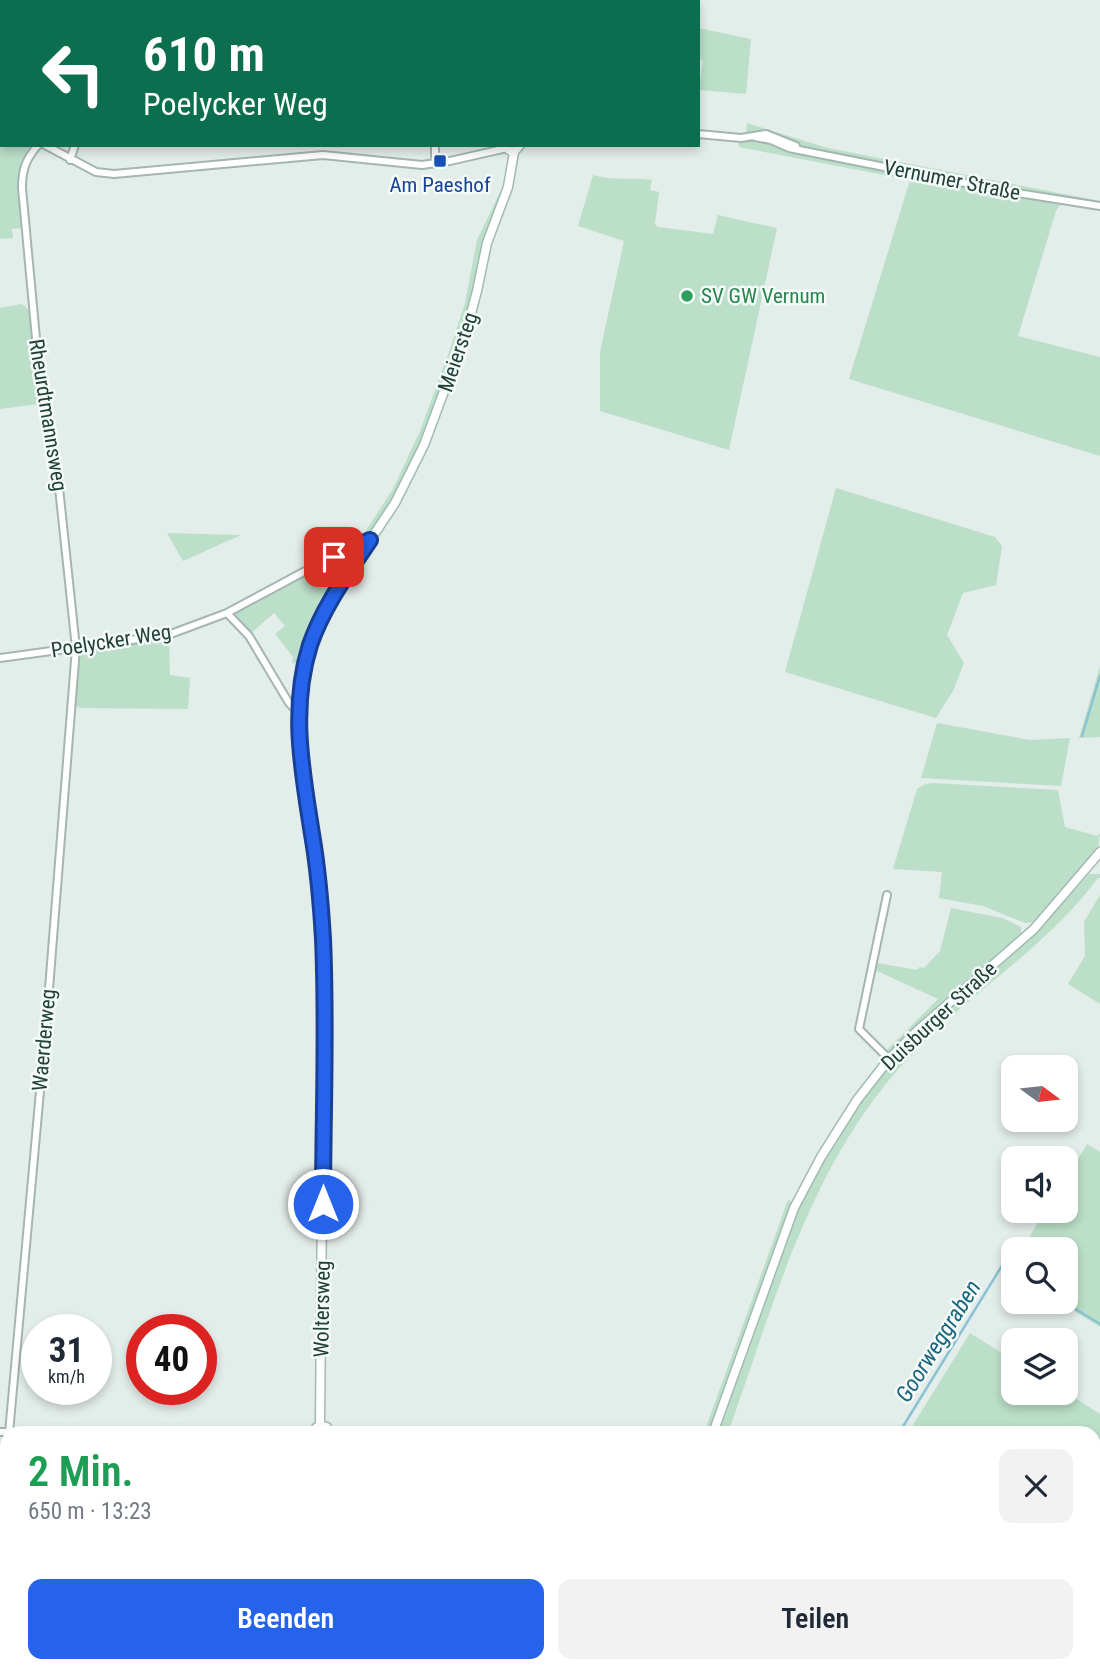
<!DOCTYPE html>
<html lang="de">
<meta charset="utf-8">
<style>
body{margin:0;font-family:"Roboto Condensed",sans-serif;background:#f2f2f3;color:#1f2937;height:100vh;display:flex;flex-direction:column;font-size:26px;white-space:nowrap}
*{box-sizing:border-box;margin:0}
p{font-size:23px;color:#747a83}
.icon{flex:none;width:38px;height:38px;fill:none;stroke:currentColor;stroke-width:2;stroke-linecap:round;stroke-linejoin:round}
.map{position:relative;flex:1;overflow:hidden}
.drawer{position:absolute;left:0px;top:1426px;width:1101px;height:247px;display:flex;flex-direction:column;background:#fff;border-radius:21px 21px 0 0;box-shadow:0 4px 10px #0003}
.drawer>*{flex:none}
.top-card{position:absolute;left:0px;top:0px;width:700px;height:147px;box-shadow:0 4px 10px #0003;background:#0b6e4f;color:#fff;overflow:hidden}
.needle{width:46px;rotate:105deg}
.fabs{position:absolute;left:1001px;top:1055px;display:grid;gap:14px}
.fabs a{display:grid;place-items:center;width:77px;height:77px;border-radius:14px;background:#fff;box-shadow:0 4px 10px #0003;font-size:35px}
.speed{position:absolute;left:21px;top:1314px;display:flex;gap:14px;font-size:35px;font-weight:700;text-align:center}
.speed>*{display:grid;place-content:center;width:91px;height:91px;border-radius:50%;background:#fff;box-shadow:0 4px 10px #0003;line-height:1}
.speed small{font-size:18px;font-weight:400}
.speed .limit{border:10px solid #d22;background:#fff;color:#111}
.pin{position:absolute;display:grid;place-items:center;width:60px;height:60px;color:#fff;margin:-30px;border-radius:14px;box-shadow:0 4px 10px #0006}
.me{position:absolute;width:77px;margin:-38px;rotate:0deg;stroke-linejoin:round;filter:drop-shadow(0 0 5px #0008)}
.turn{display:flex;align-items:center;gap:24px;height:147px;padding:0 28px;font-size:32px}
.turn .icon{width:91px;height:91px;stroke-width:2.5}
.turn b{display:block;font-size:49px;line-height:60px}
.round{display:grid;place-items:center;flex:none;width:74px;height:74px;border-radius:14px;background:#f2f2f3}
.summary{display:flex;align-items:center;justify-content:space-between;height:119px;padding:0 28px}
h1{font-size:42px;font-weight:600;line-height:52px;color:#1e9e55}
.cta{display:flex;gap:14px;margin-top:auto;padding:14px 28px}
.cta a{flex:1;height:80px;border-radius:14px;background:#2563eb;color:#fff;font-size:28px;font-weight:600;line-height:80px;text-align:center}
.cta a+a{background:#f2f2f3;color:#1f2937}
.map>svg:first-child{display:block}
.green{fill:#bbdfc8}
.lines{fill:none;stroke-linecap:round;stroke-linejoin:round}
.stream{stroke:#8ac2d4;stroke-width:2.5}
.street-casing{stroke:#a5b6b2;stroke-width:10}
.secondary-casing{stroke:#a1bab3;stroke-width:11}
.street{stroke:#fff;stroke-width:6}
.secondary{stroke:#fff;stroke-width:8}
.route-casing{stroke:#184099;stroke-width:18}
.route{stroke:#2563eb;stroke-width:12}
.transit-dot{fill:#1a4fb4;stroke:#f4faf7;stroke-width:2.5}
.leisure-dot{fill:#2e9e5b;stroke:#f4faf7;stroke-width:2.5}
.labels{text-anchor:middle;stroke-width:5;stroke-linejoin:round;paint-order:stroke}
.street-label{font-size:21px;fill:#22403a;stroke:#f4faf7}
.transit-label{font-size:21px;fill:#164399;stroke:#f4faf7}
.leisure-label{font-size:21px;fill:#27864d;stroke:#f4faf7;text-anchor:start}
.water-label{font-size:23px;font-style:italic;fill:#1a657e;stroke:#f4faf7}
</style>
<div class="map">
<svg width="1100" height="1672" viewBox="0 0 1100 1672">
<rect width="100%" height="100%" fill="#e3edea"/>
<path class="green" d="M698,28L751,39L746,94L699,90L703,60L698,59Z
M0,103L2,145H30L21,162L18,176L22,228L12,229L13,238L0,239Z
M747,123L828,148L1100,201V203L1024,191L804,146L773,133H746Z
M754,140L766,141L783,149L1061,204L1056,211L1018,336L1100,357V456L849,379L910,180L739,147L738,141Z
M593,175C611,181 632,177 652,180L650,190L659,192L655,224L658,227L713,234L718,215L777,228L729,450L600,411V352L624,241L578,226Z
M499,194L501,197L484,237L478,260L474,291L464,326L426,431L394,499L370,535H363L393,489L420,431L449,352L465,303L477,240Z
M22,304L29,310L38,404L0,409V308Z
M836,488L995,537L1002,546L996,585L963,593L947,635L964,663L953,691L936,718L785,672Z
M167,533L241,535L183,561Z
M350,552L354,558C322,604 305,643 296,699L291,700L295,663H292L293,657L275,634L285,626L274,613L250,634C243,627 233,620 237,610L341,557L343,560Z
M169,637L170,675L190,678L188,709L79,708L75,704L79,656L85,650Z
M1100,666V737L1079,738Z
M937,723L1030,740L1070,738L1061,786L921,778Z
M932,783L1058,790L1065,827L1097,836L1100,833L1098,849L1068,887L1034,922L1025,923L983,906L939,898L942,872L893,869L917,789L923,785Z
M1089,874H1100V878H1098C1043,952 962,997 902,1065C808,1170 774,1304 728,1433H717L800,1203L840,1133L865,1096L896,1057L923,1031L1037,931Z
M1100,895V1004L1068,984L1085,956L1084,922Z
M951,908L1002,918L1021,927V936L944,1001L891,1051H886L938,999L875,970L877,963L918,970L919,967L924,968L940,951Z
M1087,1144L1100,1152V1327L1060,1302H1066V1250L1022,1249L1045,1211H1066V1178Z
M788,1200L792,1202L709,1433H704Z
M970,1333L1013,1360V1393L1066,1392L1100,1414V1450L1094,1463V1433H908Z
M1100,1465V1540L1094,1553V1477Z
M7,1498V1612L0,1611V1582Z
M1094,1659L1100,1662V1672H998L1001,1666H1094Z
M767,1666H994L991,1672H773L774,1670Z"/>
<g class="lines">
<path class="stream" d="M1082,736L1100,676
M1010,1269L1013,1271
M1064,1302L1100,1324
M899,1433L1003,1264
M1094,1541L1100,1528
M751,1672L754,1666
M1030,1672L1033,1666"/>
<g class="street-casing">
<path id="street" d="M100,2L112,0
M310,2V0
M397,2L398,0
M0,19H2
M0,98L2,100
M698,134L741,138L766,134L796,146
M755,137L771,140L789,148L1005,191L1100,206
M45,145L96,172L114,174L323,155L422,165L450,161L507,148
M70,160L75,145
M435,164V145
M227,613L249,636L289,703L298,712
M0,658L168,635L227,613L309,569L368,540
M887,895L859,1029L889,1059
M0,1432L193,1433
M9,1433L47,1014L76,648L57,469L42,403L22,188C22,169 26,159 38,145
M302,1433H314
M329,1433H340
M0,1536L7,1457
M324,1672L325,1666
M405,1672L407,1666
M525,1672L526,1666"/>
</g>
<g class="secondary-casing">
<path id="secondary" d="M474,0V2
M506,145L509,150L514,152L520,145
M320,1425L324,977L316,859L298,736L302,683L310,646L335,593L395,503L424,445L466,332L477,291L487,243L508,187L514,152
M320,1425L327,1427L329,1433
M314,1433L316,1428L320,1425
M713,1433L794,1208L821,1157L857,1100L889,1059L917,1031L1034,929L1100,852
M360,1666L370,1672
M0,1670H35L80,1666
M644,1672L645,1666"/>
</g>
<use href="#street" class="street"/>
<use href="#secondary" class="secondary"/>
</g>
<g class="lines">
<g class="route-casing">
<path id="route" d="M323,1204C323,1116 327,1027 323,939C321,904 318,869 312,834C302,770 290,709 310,645C323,607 348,573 370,540L334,557"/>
</g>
<use href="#route" class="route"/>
</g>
<rect class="transit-dot" x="433" y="154" width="14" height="14" rx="3.5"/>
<circle class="leisure-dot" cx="687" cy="296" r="7"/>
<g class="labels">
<g class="street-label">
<text transform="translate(952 180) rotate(11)" y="7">Vernumer Straße</text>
<text transform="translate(458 352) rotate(-71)" y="7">Meiersteg</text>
<text transform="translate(48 415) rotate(81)" y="7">Rheurdtmannsweg</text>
<text transform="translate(111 641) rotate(-9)" y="7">Poelycker Weg</text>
<text transform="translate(939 1016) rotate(-43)" y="7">Duisburger Straße</text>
<text transform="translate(44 1040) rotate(-85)" y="7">Waerderweg</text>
<text transform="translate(322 1309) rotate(-89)" y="7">Woltersweg</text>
</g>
<g class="transit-label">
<text x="440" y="192">Am Paeshof</text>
</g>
<g class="leisure-label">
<text x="701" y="303">SV GW Vernum</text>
</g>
<g class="water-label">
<text transform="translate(938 1341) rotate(-58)" y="8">Goorweggraben</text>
</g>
</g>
</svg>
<div class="fabs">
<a><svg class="needle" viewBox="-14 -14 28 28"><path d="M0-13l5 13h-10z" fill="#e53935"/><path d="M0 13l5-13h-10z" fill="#747a83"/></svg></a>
<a><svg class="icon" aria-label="sound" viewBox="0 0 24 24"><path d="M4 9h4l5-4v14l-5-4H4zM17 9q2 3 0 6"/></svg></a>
<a><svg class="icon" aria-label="search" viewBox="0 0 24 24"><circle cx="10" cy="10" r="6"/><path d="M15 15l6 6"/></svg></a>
<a><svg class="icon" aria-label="layers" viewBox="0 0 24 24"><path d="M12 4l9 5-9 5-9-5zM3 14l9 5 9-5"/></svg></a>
</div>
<div class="speed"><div>31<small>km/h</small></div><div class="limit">40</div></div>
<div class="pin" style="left:334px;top:557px;background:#d93025"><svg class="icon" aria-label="arrive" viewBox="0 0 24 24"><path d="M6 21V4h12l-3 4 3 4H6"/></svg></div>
<svg class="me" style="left:323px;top:1204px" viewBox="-20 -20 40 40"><circle r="17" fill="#2563eb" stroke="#fff" stroke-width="3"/><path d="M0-11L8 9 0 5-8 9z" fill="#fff"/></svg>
<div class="top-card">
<div class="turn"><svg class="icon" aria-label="left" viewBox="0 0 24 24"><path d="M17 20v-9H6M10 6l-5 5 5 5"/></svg><div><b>610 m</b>Poelycker Weg</div></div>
</div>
<section class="drawer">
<div class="summary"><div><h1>2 Min.</h1><p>650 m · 13:23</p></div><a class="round"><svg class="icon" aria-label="close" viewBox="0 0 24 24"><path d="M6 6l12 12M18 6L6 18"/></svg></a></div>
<div class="cta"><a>Beenden</a><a>Teilen</a></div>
</section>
</div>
